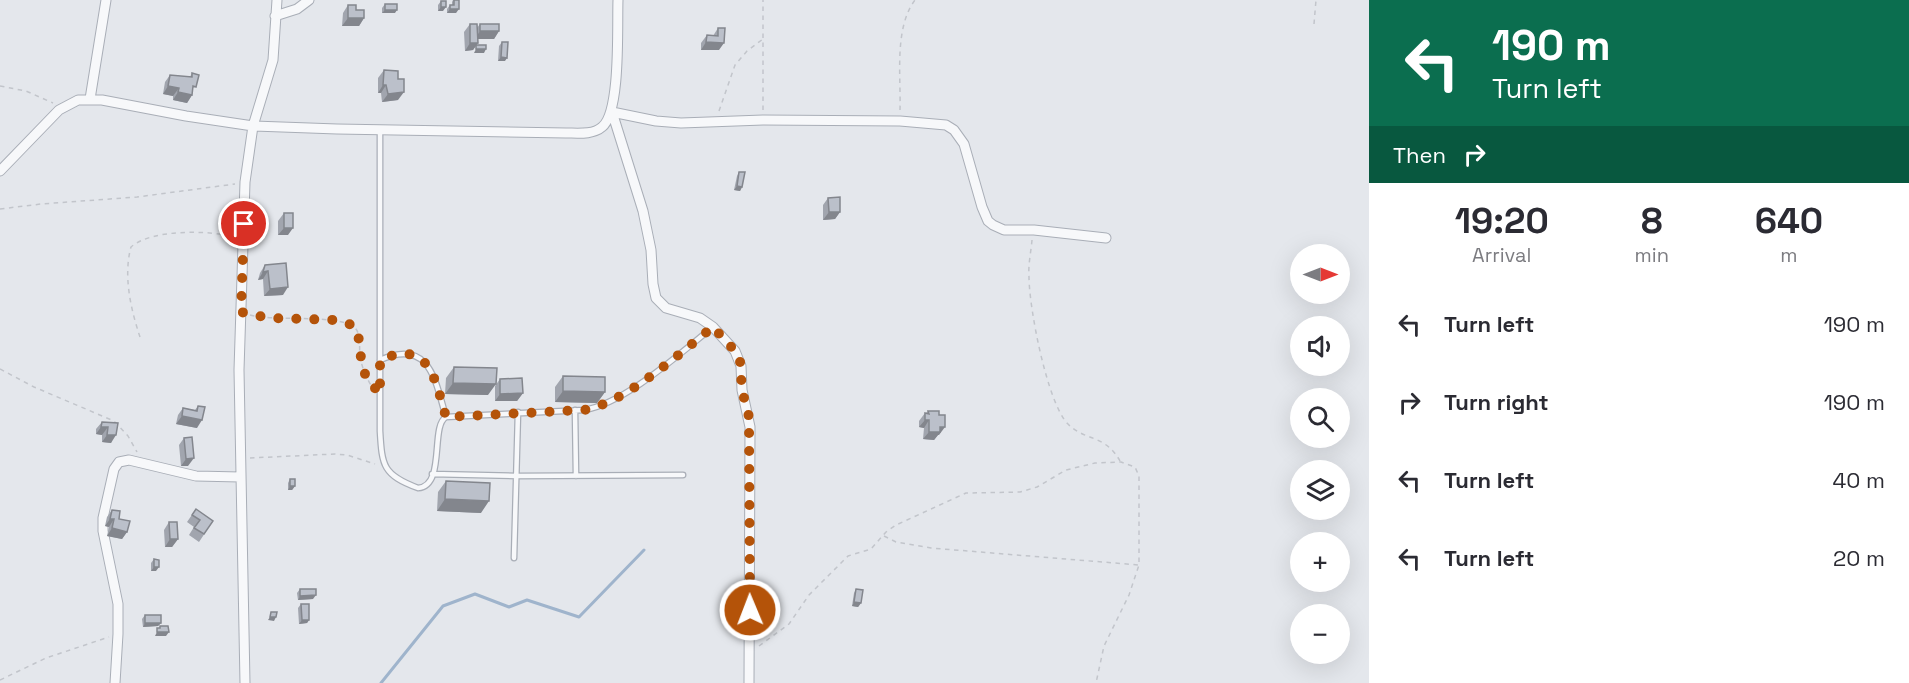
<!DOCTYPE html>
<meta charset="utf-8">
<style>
body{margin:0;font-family:"Space Grotesk",sans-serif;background:#f7f7f7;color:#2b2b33;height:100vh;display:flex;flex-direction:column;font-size:22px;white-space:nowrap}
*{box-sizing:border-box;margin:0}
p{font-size:20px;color:#7c7c81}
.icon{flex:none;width:33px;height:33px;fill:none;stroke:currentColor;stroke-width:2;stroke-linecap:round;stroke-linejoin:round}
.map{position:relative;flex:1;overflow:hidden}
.side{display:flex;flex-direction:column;background:#fff;width:540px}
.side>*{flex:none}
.guide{background:#0b6e4f;color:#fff;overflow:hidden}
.needle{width:39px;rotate:90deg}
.tools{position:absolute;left:1290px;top:244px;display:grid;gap:12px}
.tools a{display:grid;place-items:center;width:60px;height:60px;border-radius:50%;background:#fff;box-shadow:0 6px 24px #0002;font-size:30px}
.pin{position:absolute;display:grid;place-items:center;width:51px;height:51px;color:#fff;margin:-26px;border:3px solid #fff;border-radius:50%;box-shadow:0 2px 6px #0007}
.me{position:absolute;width:66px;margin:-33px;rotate:359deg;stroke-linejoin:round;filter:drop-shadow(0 0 4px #0008)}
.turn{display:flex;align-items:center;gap:21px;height:126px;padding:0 24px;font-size:27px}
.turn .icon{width:78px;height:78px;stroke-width:2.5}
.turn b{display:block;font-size:42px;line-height:51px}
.then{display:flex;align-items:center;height:57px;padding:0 24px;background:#0003;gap:12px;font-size:22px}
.eta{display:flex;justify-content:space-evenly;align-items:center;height:102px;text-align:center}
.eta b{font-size:36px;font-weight:700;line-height:42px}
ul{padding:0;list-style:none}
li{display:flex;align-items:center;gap:18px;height:78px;padding:0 24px}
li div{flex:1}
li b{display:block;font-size:22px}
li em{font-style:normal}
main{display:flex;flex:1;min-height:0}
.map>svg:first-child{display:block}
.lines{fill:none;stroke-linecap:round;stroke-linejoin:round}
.stream{stroke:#9fb4cc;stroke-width:3}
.lane-casing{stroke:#a9aeb7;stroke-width:7}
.street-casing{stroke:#a9aeb7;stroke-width:11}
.path{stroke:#c2c5cb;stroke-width:1.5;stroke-dasharray:4.5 4.5;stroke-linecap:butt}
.lane{stroke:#f7f8fa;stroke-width:4.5}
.street{stroke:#f7f8fa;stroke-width:9}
.wall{fill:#a1a5ae}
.shaded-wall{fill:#83868d}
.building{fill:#bbc0ca;stroke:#83868d;stroke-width:1.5}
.route{stroke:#b45309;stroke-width:10;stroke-dasharray:0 18}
</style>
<main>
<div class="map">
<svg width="1369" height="683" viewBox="0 0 1369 683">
<rect width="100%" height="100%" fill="#e4e7ec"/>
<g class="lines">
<path class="stream" d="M381,683L443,606L475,594L509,607L527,600L579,617L644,550"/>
<g class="lane-casing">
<path id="lane" d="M380,129V431C382,466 383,475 418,488C446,486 430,426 446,417L584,410C626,403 680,353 713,327
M380,360C430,338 435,380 446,417
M575,410L576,476
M432,474L516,476L683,475
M514,558L518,412"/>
</g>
<g class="street-casing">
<path id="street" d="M275,16L297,9L309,0
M90,99L106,0
M0,171L59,110L78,100H102L186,116L253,126L337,129L566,133C577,133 593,135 602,127C621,112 617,26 618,0
M115,683L118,634V604L103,531V518L114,469L119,462L129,460L196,476L240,477
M245,683L239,370L245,182L253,126L273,60L277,0
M749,683L750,427L742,390L741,366L735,351L713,327L700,318L666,308L656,298L653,284L651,250L643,211L612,112L656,121L681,123L763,120L900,121L946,125L954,130L964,144L982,207L988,221L993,225L1004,230H1034L1106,238"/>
</g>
<path class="path" d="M1314,24L1316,0
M0,86L26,91L53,103
M763,110V0
M900,110C901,76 894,28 915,0
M719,111L735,65L747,51L763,39
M0,209L41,204L137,197L235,184
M1032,240C1031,252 1028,265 1029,277C1029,307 1047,403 1068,424C1084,441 1105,434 1120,461
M250,315C273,322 344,313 356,329C361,336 359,348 360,356C362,368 366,377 372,387
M140,337C131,310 123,276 131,247C151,229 209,230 234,237
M0,369L34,387L114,421L128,436L137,452
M250,458L335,454L347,455L375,464
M884,536L896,542L931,548L1139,565
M759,646L789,624L809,595L848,556L871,549L886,532L896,525L966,493L1020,492L1037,487L1066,470L1095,463L1121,462L1135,467L1139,476V565L1129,595L1104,646L1096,683
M0,680L46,658L109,637"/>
<use href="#lane" class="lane"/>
<use href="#street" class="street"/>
</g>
<path class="wall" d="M453,0H459L456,13H447V9L450,5H452V2Z
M441,1L443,11H438V5Z
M385,4L395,13H382V8Z
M348,5L364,18L359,26H342L343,13Z
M470,24L477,28L480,24L499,31L494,39H478V43L473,50L465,51L464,32Z
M718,28L719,50H701V43L707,35L713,36Z
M502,42L505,61H498L499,46Z
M384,70L398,79V100L382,102L381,93H378V78Z
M192,73V95L187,103L173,100V96L163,94L165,82L170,75L190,77Z
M739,172L742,187L740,191L734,190L737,176Z
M828,198L840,212L835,219L823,220V205Z
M284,213L288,235H278V221Z
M265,265L283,295L264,296L263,279L258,280L260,273Z
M454,367L488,395L445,394L446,378Z
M563,376L605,392L597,403L555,402V387Z
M500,379L523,393L517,401H495V386Z
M198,406L197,428L176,424L178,415L183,408L195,410Z
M928,411L939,435H938L934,440L923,439L924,428L919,427V421L925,413H926Z
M102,422L118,423L111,443L102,442V435L96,434V429Z
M184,438L188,466H181L179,445Z
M290,479L295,486L292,490H288V483Z
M446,481L481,513L437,511L438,492Z
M196,509L213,521L199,542L189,535L194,527L187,522Z
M112,510L127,532L122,539L107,536L109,527L105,526L107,517Z
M169,522L178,539L172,547H165L164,530Z
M154,559L156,571H151V563Z
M300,589L313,599L298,600L297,593Z
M856,589L861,603L858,607L852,606L854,593Z
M301,604L309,620L307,623L299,624L298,608Z
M145,615L161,623L158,626L143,627L142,619Z"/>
<path class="shaded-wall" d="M441,7H446L443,11H438Z
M450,9H459L456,13H447Z
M385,10H397L395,13H382Z
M348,18H364L359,26H342Z
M480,31H499L494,39H475Z
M706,42L724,43L719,50H701Z
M470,43H478L473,50L465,51Z
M476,49H486L484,53H474Z
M501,57L507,58L505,61H498Z
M383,85H386L381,93H378Z
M168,86L179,88L173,96L163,94Z
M178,92L192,95L187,103L173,100Z
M404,92L398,100L382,102L388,94Z
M737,186L742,187L740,191L734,190Z
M829,212H840L835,219L823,220Z
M284,228H293L288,235H278Z
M268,271L263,279L258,280L263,272Z
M288,287L283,295L264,296L270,289Z
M453,383L496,384L488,395L445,394Z
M563,391L605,392L597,403L555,402Z
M523,393L517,401H495L500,394Z
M182,416L202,420L197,428L176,424Z
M925,420H929L924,428L919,427Z
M101,427H108L102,435L96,434Z
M940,427H945L939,435H938L934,440L923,439L929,432Z
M107,435H116L111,443L102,442Z
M194,458L188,466H181L186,459Z
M290,486H295L292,490H288Z
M445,499L489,501L481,513L437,511Z
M110,519H114L109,527L105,526Z
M112,528L127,532L122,539L107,536Z
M170,539H178L172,547H165Z
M154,567H159L156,571H151Z
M316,595L313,599L298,600L300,596Z
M854,602L861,603L858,607L852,606Z
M270,617H276L274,621L268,620Z
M302,620H309L307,623L299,624Z
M145,623H161L158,626L143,627Z
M157,632H169L166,636H155Z"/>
<path class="building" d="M454,0H459V9H450V5H454Z
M441,1H446V7H441Z
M385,4H397V10H385Z
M348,5H356V10H364V18H348Z
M470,24H477L478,43H470Z
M480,24H499V31H480Z
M718,28H725L724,43L706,42L707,35L718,36Z
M502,42H508L507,58L501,57Z
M476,45H486V49H476Z
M384,70L398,71V79H404V92L388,94L386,85H383Z
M192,73L199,75L196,87L193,86L192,95L178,92L179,88L168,86L170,75L192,77Z
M739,172H745L742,187L737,186Z
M840,197V212H829L828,198Z
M284,213H293V228H284Z
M286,263L288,287L270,289L268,271L263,272L265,265Z
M454,367L497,368L496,384L453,383Z
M563,376L605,377V392L563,391Z
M522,378L523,393L500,394V379Z
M198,406L205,407L202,420L182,416L183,408L197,411Z
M928,411H939V415H945V427H940V432H929V420H925V413L929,414Z
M102,422L118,423L116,435H107L108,427H101Z
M192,437L194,458L186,459L184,438Z
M290,479H295V486H290Z
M446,481L490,483L489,501L445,499Z
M196,509L213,521L204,534L194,528L200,520L192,515Z
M112,510L120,511L119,519L130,521L127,532L112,528L114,519H110Z
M169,522H177L178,539H170Z
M154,559L159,560V567H154Z
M300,589H316V595L300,596Z
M856,589L863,590L861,603L854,602Z
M301,604H309V620H302Z
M271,612H277L276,617H270Z
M145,615H161V623H145Z
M160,626H168L169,632H157V628H160Z"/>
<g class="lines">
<path class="route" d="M244,224L241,312L269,318L336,320L352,325L358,333L361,358L366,378L380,394V360C430,338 435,380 446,417L584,410C625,403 680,353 713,327L735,351L740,361L742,390L749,417L750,610"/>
</g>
</svg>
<div class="tools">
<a><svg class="needle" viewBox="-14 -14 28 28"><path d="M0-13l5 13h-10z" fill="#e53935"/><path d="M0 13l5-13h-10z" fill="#7c7c81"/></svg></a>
<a><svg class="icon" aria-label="sound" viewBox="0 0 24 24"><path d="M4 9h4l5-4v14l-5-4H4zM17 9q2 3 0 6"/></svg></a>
<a><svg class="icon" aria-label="search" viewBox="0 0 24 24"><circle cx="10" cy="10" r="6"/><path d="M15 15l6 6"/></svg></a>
<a><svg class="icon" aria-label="layers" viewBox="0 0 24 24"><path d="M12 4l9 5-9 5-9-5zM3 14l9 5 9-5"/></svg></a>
<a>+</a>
<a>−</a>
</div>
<div class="pin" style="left:244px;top:224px;background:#d93025"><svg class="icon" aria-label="arrive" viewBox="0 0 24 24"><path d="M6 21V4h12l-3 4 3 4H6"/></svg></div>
<svg class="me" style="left:750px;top:610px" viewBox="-20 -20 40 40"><circle r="17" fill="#b45309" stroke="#fff" stroke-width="3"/><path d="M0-11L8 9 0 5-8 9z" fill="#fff"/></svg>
</div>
<section class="side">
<div class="guide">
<div class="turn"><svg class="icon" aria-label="left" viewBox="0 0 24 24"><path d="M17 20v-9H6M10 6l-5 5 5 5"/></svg><div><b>190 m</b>Turn left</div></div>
<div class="then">Then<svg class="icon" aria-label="right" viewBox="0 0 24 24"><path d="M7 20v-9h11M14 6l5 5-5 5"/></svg></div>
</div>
<div class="eta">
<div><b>19:20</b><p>Arrival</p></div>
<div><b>8</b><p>min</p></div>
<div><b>640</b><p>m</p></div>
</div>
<ul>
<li><svg class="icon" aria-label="left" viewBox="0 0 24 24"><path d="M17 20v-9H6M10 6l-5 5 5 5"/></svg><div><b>Turn left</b></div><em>190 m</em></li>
<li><svg class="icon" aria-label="right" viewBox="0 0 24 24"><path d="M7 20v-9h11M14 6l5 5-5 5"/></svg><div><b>Turn right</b></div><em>190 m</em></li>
<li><svg class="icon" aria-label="left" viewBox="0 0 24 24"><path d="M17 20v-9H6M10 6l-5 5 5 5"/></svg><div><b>Turn left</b></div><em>40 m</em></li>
<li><svg class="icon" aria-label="left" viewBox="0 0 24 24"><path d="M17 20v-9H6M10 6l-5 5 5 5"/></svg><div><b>Turn left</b></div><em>20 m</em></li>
</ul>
</section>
</main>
